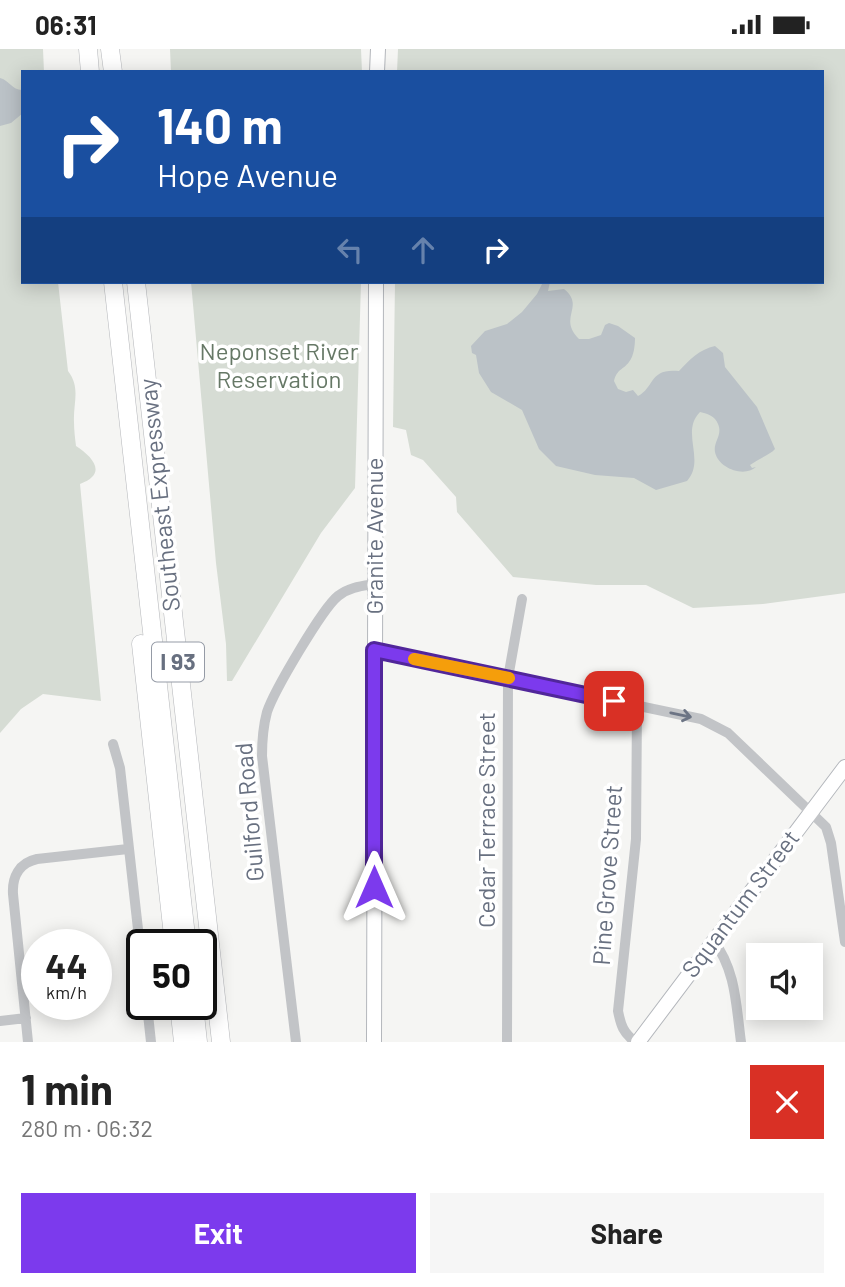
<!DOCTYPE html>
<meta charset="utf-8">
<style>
body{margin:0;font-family:Barlow,sans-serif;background:#f6f6f6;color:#222;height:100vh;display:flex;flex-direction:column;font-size:26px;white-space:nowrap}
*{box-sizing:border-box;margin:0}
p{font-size:23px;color:#767676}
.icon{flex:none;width:38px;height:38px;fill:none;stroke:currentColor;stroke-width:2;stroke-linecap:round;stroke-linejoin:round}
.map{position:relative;height:993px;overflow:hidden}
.sheet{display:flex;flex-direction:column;background:#fff;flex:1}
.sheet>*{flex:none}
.hud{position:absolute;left:21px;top:21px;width:803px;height:214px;border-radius:0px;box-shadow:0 4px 18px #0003;background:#1a4fa0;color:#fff;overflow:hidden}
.tools{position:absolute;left:746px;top:894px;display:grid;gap:14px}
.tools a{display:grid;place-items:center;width:77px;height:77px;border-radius:0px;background:#fff;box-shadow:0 4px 18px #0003;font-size:35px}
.speed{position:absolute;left:21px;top:880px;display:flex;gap:14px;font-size:35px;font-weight:700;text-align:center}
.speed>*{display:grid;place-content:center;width:91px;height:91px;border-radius:50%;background:#fff;box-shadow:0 4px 18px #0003;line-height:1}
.speed small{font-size:18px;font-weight:400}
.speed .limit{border:4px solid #111;border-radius:10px;background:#fff;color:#111}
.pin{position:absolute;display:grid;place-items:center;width:60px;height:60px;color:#fff;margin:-30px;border-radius:14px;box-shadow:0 4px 10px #0006}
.me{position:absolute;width:77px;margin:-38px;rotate:0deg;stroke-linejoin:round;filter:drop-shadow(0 0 5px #0008)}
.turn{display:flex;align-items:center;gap:24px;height:147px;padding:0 21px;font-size:32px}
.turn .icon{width:91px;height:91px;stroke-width:2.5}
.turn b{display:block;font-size:49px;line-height:60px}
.lanes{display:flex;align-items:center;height:66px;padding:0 21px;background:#0003;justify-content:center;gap:35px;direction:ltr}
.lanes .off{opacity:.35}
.round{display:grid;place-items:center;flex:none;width:74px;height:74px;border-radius:0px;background:#f6f6f6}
.headline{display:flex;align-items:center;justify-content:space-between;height:119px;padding:0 21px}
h1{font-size:42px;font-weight:700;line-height:52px}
.primary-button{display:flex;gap:14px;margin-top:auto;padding:14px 21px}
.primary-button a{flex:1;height:80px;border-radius:0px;background:#7c3aed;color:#fff;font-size:28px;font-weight:700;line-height:80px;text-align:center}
.primary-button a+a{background:#f6f6f6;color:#222}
.status{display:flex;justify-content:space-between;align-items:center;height:49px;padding:0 35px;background:#fff;direction:ltr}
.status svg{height:19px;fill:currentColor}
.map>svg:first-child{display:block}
.green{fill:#d6dcd4}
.water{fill:#bbc2c7}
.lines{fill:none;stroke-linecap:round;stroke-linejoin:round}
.secondary-casing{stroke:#b4b7bc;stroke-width:16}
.motorway-casing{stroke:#b4b6ba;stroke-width:19}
.minor{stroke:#c2c4c7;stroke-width:10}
.secondary{stroke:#fff;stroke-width:14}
.motorway{stroke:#fff;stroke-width:18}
.oneway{stroke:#6c7484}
.route-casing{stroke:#51269a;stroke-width:18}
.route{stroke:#7c3aed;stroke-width:12}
.slow{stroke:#f59e0b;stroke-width:12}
.labels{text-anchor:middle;stroke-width:7;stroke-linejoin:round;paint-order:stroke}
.shield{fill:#fff;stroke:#959ba6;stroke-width:2}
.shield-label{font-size:23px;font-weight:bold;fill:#687080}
.park-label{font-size:24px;fill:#667866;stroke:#fff}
.street-label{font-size:24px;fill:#687080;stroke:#fff}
</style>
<div class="status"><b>06:31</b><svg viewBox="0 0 49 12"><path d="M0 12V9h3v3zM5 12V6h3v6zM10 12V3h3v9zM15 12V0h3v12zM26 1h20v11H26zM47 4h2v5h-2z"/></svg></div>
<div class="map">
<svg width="845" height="993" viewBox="0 0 845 993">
<rect width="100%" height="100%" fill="#f5f5f3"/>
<path class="green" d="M0,0H43L44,23H23V233H58L68,322C81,339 73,354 74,373C74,381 75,389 76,397C93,408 108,425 80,435L101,652L43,645L21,660L0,684Z
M170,0H361L362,23H171Z
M398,0H845V544L763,555L693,559L646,536H596L513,528L457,463L456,448L423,411L411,406L406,381L393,378L395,233H822V23H397Z
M191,233H361L355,439L321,484L232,632H227L226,595L216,514Z"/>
<path class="water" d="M0,29C9,31 13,42 23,41V64L11,74L0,77Z
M543,233H550L548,242L564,240C586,258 557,268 579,290H589L601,286L605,276L609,274L618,277L635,289C635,296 634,307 629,313C623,321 617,320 614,332L618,340L626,343L633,341L638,347C655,338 649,319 679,322C689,311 700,300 715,297L723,304L725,318L757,358L775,400C771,405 758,410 750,416L752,419L756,418C744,429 718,419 715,403C713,393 723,386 718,375C715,367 708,365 700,363C680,383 706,411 687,432L656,441L634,429L595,426L556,417L539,400L522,361L491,343L479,324L476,306L472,304L471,297L485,282L507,275L522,263L537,245Z"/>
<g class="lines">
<g class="secondary-casing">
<path id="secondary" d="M377,23L378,0
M374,993L376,233
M638,993L845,718"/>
</g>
<g class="motorway-casing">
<path id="motorway" d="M88,0L90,23
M110,0L113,23
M113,233L187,896
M136,233L221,993
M141,595L174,896
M179,956L183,993
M194,956L198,993"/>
</g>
<path class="minor" d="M374,601L701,670L728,684L826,778L831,794L845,893
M113,695L120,719L142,916
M713,891C736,921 736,956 741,993
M147,956L151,993
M0,972L26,969
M28,993L13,845C12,828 19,814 37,810L128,800
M296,993L262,707C262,692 263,678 267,663C274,642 322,560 338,547C349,538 362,537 375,535
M507,993L508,629L522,550
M635,993C623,983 621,977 618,962L636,790L637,657"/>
<use href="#secondary" class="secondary"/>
<use href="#motorway" class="motorway"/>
</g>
<defs><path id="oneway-shaft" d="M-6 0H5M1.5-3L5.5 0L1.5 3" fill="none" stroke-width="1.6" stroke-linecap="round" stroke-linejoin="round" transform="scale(1.75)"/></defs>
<use class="oneway" href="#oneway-shaft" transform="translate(681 666) rotate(12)"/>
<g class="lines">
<g class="route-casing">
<path id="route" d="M374,838V601L614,652"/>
</g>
<use href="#route" class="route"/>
<path class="slow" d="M414,610L509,629"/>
</g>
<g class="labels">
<rect class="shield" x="152" y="593.5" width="52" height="39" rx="5"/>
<g class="shield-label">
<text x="178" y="621">I 93</text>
</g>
<g class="park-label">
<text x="279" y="311">Neponset River<tspan x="279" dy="28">Reservation</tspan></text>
</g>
<g class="street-label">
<text transform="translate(160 446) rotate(-96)" y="8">Southeast Expressway</text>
<text transform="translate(375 487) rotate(-90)" y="8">Granite Avenue</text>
<text transform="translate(250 763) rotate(-95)" y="8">Guilford Road</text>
<text transform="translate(487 771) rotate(-90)" y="8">Cedar Terrace Street</text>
<text transform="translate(608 826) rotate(-86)" y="8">Pine Grove Street</text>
<text transform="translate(741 855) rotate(-53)" y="8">Squantum Street</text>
</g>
</g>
</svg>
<div class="tools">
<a><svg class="icon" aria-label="sound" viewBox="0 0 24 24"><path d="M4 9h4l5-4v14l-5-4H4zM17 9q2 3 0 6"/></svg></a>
</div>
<div class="speed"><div>44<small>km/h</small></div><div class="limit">50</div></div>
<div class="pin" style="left:614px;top:652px;background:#d93025"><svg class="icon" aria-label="arrive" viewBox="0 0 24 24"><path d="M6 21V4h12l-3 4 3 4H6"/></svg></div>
<svg class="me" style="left:374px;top:838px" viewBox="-20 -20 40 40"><path d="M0-17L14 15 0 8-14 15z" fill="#7c3aed" stroke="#fff" stroke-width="4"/></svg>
<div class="hud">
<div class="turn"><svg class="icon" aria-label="right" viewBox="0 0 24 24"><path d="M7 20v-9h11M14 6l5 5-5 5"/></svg><div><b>140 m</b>Hope Avenue</div></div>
<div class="lanes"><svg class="icon off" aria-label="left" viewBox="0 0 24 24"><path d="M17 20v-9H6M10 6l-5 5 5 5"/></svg><svg class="icon off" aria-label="ahead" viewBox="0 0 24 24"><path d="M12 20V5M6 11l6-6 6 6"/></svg><svg class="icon" aria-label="right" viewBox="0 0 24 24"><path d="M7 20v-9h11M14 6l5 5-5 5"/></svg></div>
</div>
</div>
<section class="sheet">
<div class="headline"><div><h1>1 min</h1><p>280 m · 06:32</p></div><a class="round" style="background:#d93025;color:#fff"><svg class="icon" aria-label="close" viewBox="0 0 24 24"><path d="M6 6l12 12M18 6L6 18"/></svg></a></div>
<div class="primary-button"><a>Exit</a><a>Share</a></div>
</section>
